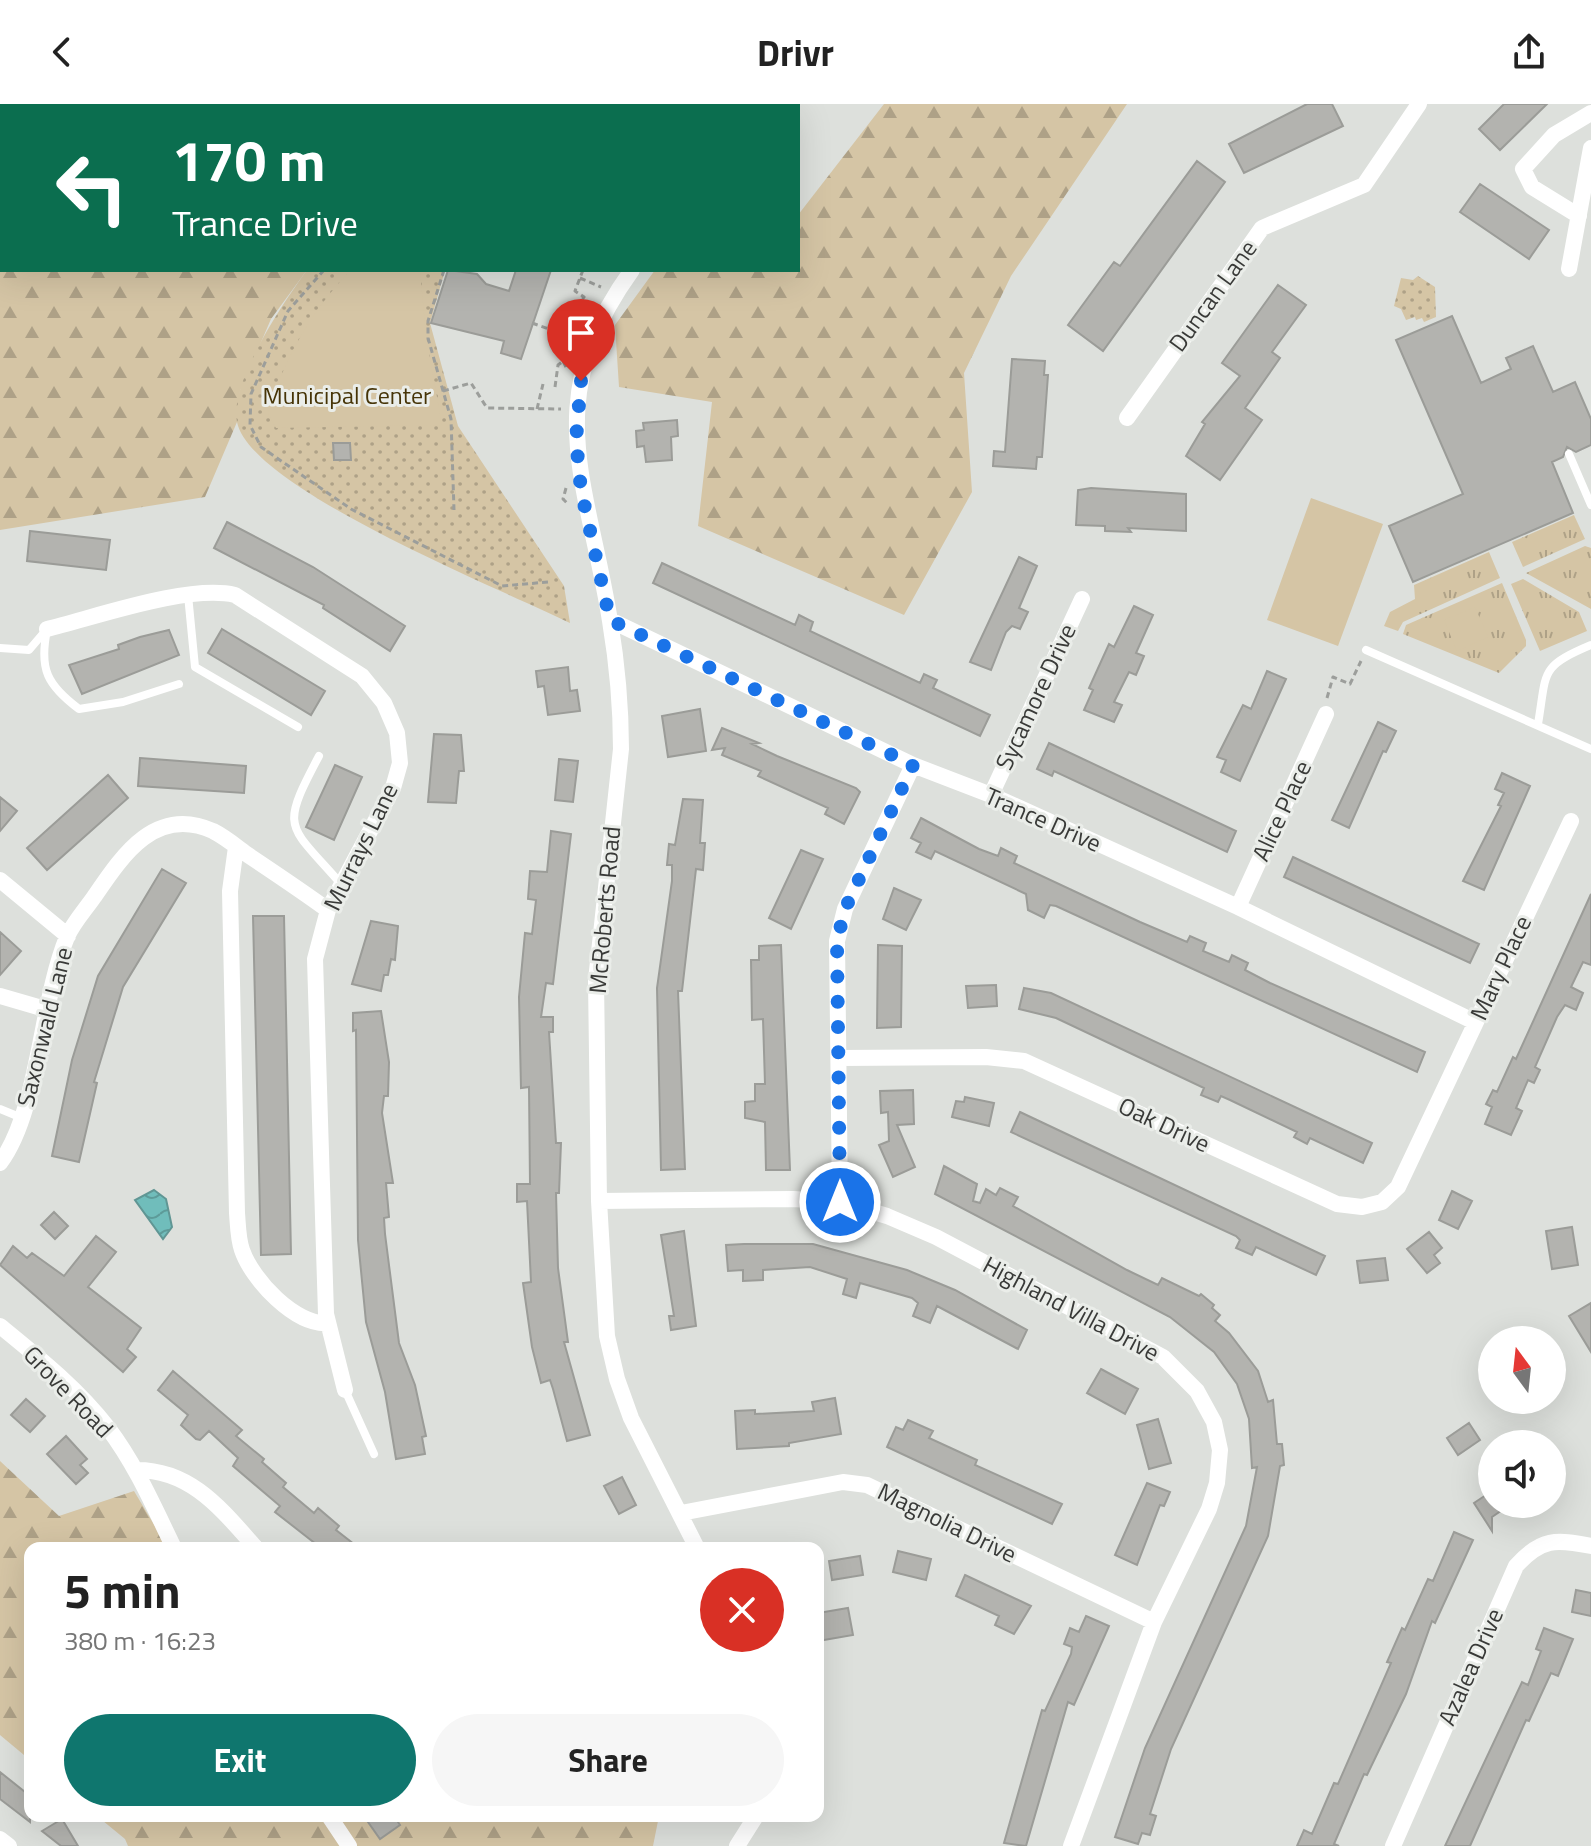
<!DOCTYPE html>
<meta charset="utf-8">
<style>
body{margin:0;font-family:"Titillium Web",sans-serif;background:#f6f6f6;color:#222;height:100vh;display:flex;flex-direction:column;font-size:30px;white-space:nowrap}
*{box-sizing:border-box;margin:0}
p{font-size:26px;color:#767676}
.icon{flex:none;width:44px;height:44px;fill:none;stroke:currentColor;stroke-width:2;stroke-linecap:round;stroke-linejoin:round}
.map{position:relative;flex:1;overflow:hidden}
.sheet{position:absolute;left:24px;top:1438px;width:800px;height:280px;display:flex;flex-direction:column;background:#fff;border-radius:16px;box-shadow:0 8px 32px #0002}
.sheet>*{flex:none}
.hud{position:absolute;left:0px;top:0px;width:800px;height:168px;box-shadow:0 8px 32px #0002;background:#0b6e4f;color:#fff;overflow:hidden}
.needle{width:52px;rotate:345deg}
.buttons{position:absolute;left:1478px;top:1222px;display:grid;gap:16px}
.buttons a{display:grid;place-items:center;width:88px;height:88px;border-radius:50%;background:#fff;box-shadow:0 8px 32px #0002;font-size:40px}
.pin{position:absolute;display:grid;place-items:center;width:68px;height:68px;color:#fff;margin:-82px -34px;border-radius:50% 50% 50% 0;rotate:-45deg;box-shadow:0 0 8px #0007}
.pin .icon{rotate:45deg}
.me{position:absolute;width:88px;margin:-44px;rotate:0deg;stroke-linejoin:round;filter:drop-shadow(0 0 6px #0008)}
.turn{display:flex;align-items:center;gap:28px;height:168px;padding:0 40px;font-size:36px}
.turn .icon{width:104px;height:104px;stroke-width:2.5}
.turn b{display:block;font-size:56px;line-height:68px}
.round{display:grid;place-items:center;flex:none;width:84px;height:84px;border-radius:42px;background:#f6f6f6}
.overview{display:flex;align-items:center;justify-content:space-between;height:136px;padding:0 40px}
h1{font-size:48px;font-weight:700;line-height:60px}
.button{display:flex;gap:16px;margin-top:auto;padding:16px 40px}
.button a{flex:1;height:92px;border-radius:48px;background:#0f766e;color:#fff;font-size:32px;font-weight:700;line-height:92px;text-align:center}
.button a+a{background:#f6f6f6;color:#222}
header{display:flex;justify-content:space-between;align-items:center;height:104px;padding:0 40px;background:#fff;font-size:36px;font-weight:700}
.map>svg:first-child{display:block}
.grass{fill:url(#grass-tufts)}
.forest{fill:url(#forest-firs)}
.park{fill:url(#park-dots)}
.pitch{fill:#d5c5a5}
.water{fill:url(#water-waves);stroke:#609694;stroke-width:2}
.building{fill:#b3b3af;stroke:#9b9c98;stroke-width:2}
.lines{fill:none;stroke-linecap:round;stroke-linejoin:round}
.path{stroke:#9c9e9b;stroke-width:3;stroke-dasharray:6 4;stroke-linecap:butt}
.lane{stroke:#fff;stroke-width:8}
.street{stroke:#fff;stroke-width:16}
.route{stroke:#1a73e8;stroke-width:14;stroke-dasharray:0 25.2}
.labels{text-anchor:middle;stroke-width:6;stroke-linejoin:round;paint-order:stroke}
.street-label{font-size:24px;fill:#393a38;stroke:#eaede9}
.park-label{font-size:24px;fill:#463407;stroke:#eaede9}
</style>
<header><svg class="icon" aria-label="back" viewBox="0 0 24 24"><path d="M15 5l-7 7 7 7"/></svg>Drivr<svg class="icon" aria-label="share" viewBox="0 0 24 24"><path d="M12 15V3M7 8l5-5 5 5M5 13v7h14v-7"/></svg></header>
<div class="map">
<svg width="1591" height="1742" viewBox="0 0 1591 1742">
<defs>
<pattern id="grass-tufts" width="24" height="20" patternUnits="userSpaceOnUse" patternTransform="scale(2)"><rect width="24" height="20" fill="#d5c5a5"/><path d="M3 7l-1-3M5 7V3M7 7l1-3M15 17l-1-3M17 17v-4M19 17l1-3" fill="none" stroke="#aea187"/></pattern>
<pattern id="forest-firs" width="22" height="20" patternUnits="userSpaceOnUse" patternTransform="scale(2)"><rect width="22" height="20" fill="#d5c5a5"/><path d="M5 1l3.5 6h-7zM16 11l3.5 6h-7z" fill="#aea187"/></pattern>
<pattern id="park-dots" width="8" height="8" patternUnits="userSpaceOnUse" patternTransform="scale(2)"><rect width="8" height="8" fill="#d5c5a5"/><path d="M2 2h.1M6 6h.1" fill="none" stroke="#aea187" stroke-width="1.8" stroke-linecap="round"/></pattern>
<pattern id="water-waves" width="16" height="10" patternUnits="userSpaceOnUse" patternTransform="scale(2)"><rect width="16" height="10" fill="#70bdbb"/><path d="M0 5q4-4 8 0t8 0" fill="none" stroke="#5d9b99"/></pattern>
</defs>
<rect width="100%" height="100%" fill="#dde0dc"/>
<path class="grass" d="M1574,411L1585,435L1523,463L1512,438Z
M1585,442L1591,444V505L1526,469Z
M1489,448L1500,474L1403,518L1398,527L1384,522L1390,508L1415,495L1414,481Z
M1523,475L1579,508L1587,527L1540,547L1511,480Z
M1502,479L1526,536V542L1499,569L1403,530L1406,521Z"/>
<path class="forest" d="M0,0H585L2,2V166H307L271,215L240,287L237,318L205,393L0,426Z
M884,0H1127L1011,172L964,269L972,388L904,511L698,422L712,298L619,283L615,221L655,166H798V111Z
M0,1357L59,1412L134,1387L168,1444H30V1656L0,1631Z
M97,1712H659L653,1742H128L125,1735Z"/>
<path class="park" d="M307,166H445L430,219L458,322L564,482L570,519C506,487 250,385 237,318C229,278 284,198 307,166Z
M1418,172L1435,183L1436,213L1424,218L1422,214L1416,216L1415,213L1406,216L1401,205L1394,202L1401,174L1413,176Z"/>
<path class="pitch" d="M351,166H420L426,232L442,321L276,324L268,310C282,258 313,204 351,166Z
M1311,394L1383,420L1338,542L1267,516Z
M1475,503L1488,533L1457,547L1444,516Z"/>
<path class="water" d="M154,1086L166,1095L172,1123L163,1135L135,1096Z"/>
<path class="building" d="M1307,0H1332L1343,22L1244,69L1229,40Z
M1504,0H1547L1500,46L1479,25Z
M1197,57L1225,78L1103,247L1068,221L1114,158L1120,162Z
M1480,80L1549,126L1529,155L1460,108Z
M448,166L477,170L486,180L509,187L516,166H551L521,255L501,249L504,237L431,219Z
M1278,181L1306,201L1272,248L1280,254L1245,304L1262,316L1220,376L1186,352L1205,320L1202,318L1240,272L1222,259Z
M1452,212L1481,279L1511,265L1506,254L1533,242L1553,288L1575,278L1591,315V341L1576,348L1567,343L1563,353L1552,358L1573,409L1413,478L1389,422L1463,390L1396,236Z
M1012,255L1045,257L1044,271H1048L1042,353H1037L1036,365L993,362L994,347L1005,348Z
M677,316L678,332L671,333L672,356L646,358L644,342L637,343L636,327L644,326L643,319Z
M333,339H350L351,356H334Z
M1091,384L1186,390V427L1128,424L1131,428L1105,427V422L1076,421L1078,386Z
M227,418L313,463L405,522L390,547L323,504L324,501L214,444Z
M30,427L110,436L106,466L27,457Z
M1019,453L1037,462L1019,504L1028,508L1020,525L1012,522L1006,528L991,566L970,558Z
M662,459L795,521L799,511L813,518L810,527L920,579L924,570L937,576L933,584L990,611L980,632L653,479Z
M1134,502L1153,511L1136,549L1144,552L1136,571L1129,568L1114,598L1122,601L1114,618L1084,606L1093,586L1089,584L1109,540L1114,543Z
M222,525L325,587L311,611L208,549Z
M169,526L179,551L82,590L69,561L119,545L118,541L140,533Z
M568,563L570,587L577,586L580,607L548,611L544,582L538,583L536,567Z
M1267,567L1286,575L1240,677L1221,668L1226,656L1217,653L1243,601L1251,605Z
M700,605L706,647L668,653L662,612Z
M1378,618L1396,627L1386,648L1383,647L1349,724L1332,716Z
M722,624L759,639L752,640L777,652L856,684L860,688L844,720L825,710L828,704L758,672L761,667L722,651L725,644L712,646Z
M434,630L461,631L464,667H459L456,699L428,698Z
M1049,639L1236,727L1227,748L1054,667L1052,672L1037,665Z
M140,654L246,662L244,689L138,682Z
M559,655L578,657L573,698L555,696Z
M335,661L362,673L334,736L306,723Z
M1502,669L1530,682L1484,786L1463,777L1501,702L1498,701L1504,689L1495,685Z
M108,671L128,694L47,766L27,744Z
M0,693L17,707L0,727Z
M683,695L703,696L700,739H705L703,766L696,765L682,887H678L685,1065L661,1066L657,884L672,777V761H667L669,740L675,741Z
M921,714L979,745L998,752L1001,744L1017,752L1014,759L1140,818L1187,838L1190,832L1206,839L1203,847L1229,858L1232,851L1248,859L1245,866L1270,879L1425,948L1417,968L1056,802L1050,801L1044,814L1028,806L1026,790L935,747L931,755L916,748L921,739L911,734Z
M551,727L571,730L553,880L546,879L541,913H553V928H549L556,1039H561L559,1089H556L558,1164L568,1238H564L590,1331L567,1337L553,1285L550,1276L541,1279L532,1243L523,1179L531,1178L527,1097L517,1098V1080H530L529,983L521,984L519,893L525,829L532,830L536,796L528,795L530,767L547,768Z
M801,746L823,755L791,825L769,814Z
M1293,753L1479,840L1470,859L1284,773Z
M162,765L186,779L123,883L94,978L97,979L79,1058L52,1052L72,956L98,872Z
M894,784L921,796L906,826L883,815Z
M1591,790V861L1583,858L1571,883L1583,889L1576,906L1565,901L1557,913L1535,963L1540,966L1534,979L1528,976L1516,1004L1522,1007L1511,1031L1485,1020L1492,1003L1486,1000L1493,986L1497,988L1513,953L1516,955Z
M253,812H284L291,1150L261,1151Z
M371,817L398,822L395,856L391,855L388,871H384L381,887L352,880Z
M0,828L21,847L0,871Z
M781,841L790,1066H766L765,1018L745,1014V998L755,997V980H765L763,915L752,916L751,856H759V842Z
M878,841L902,842L901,923L877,924Z
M996,881L997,902L968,904L966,882Z
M1024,884L1051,889L1372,1039L1363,1059L1310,1034L1307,1040L1294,1033L1297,1028L1230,996L1221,992L1218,998L1201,991L1204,984L1056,914L1019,905Z
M381,907L389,958L388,992H384L382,1009L393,1079H386L389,1113L384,1114L385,1130L399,1239L415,1281L426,1332L422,1333L425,1350L396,1355L385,1288L366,1218L358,1136L356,926L353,927V909Z
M913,986L914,1020L897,1021L915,1063L893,1073L879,1041L889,1037L888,1008L881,1009L880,987Z
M965,993L994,999L989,1022L952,1013L956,997L964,998Z
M1020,1008L1325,1152L1316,1171L1256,1143L1252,1151L1236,1144L1240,1136L1236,1132L1011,1028Z
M944,1062L977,1080L973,1097L980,1099L986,1085L996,1091L1000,1084L1018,1093L1013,1102L1127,1166L1158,1181L1162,1174L1199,1192L1201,1190L1214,1201L1212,1204L1220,1211L1215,1217L1229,1229L1258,1267L1268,1298L1273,1296L1277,1340H1282L1284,1361L1280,1362L1268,1432L1171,1645L1150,1710L1156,1712L1150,1731L1142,1729L1138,1740L1115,1733L1145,1644L1246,1422L1257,1363L1252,1364L1249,1315L1237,1280L1214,1248L1170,1213L935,1090Z
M1452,1087L1472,1097L1458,1125L1439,1116Z
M54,1108L68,1122L55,1135L41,1121Z
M1572,1123L1578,1161L1552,1165L1546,1127Z
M684,1127L696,1222L671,1226L669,1212H674L661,1131Z
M1429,1128L1442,1144L1434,1151L1440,1159L1427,1169L1407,1145Z
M96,1132L116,1148L88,1183L141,1224L127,1245L136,1253L123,1268L0,1161L13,1142L27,1154L32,1149L64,1172Z
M744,1140H813L907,1166L955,1186L1027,1226L1018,1245L937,1202L930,1219L913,1212L918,1199L912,1194L860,1179L856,1194L843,1190L847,1175L810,1163L763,1166V1176L743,1177V1166L728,1167L726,1141Z
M1385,1154L1388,1176L1360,1179L1357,1157Z
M1591,1199V1248L1569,1212Z
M1101,1265L1138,1285L1125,1310L1087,1289Z
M173,1267L242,1326L236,1332L264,1355L262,1358L286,1379L283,1383L314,1409L318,1404L339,1422L336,1426L359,1444H321L275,1408L280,1402L233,1362L238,1354L209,1327L200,1336L196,1335L181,1321L188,1311L158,1286Z
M835,1294L841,1330L789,1339V1342L737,1345L735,1307L755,1306V1310L814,1307L812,1298Z
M26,1295L45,1312L30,1328L11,1311Z
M1158,1315L1171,1359L1149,1365L1137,1321Z
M908,1316L933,1327L929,1334L977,1356L975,1361L1062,1400L1052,1420L887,1343L896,1323L903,1326Z
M1469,1319L1480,1336L1458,1351L1447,1334Z
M66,1332L87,1355L80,1361L88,1369L76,1380L47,1350Z
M622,1373L636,1401L619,1410L604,1382Z
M1147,1379L1170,1388L1164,1402L1160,1401L1137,1461L1115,1451Z
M1492,1387V1400H1511L1492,1413V1427L1474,1399Z
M1454,1428L1473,1436L1435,1519L1432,1517L1406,1590L1367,1671L1364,1670L1334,1740L1339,1742H1297L1304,1726L1312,1730L1334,1679L1338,1680L1391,1559L1387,1558L1402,1524L1405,1526L1428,1475L1433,1477Z
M898,1447L931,1455L926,1476L893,1468Z
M860,1452L863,1471L832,1476L829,1457Z
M965,1471L1031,1502L1014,1530L995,1521L999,1512L956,1492Z
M1576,1486L1591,1489V1512L1572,1508Z
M848,1504L853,1531L818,1537V1509Z
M1086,1512L1109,1522L1074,1601L1068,1598L1026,1742L1004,1739L1042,1606L1045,1607L1071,1550L1072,1543L1064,1540L1070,1524L1079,1528Z
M1544,1524L1573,1535L1558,1572L1551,1569L1529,1617L1526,1616L1470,1742H1445L1522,1578L1528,1581L1541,1547L1536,1545Z
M0,1668L30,1692V1718L0,1695Z
M377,1712H394L400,1721L380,1735L368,1718Z
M62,1715L78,1742H61L42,1727Z"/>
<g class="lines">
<path class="path" d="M324,166L288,207L251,290L250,321L261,343L351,405L502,482L548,478
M444,166L428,217V234L451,315L454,406
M580,174L601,183
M532,219L577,235
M566,263L558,247L555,228L584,193L575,187L583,166
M555,283L558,261L562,258
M443,287L471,279L487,304L561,305
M537,305L543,280
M566,384L563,395L569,401
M1327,594L1333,573L1350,580L1361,557"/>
<path class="lane" d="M1569,350L1591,401
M188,491L195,563L298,623
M47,526C39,565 47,581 79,605L123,598L179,580
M0,544L29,546L47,525
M1366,546L1591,645
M1538,620C1547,567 1539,563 1591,541
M319,652C279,727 288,719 341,780
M0,1005L22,1014
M345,1286L374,1350"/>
<path class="street" d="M741,2V0
M1579,112L1532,83L1523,65L1554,31L1591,9
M1569,165L1591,44
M632,166C538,296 588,378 610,517C617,559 621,603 621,645L596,876L599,1097L607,1232L617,1275L631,1314L697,1444
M1127,314L1262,124L1364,81L1419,0
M610,516L913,661L991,691L1238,803L1475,918
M47,525C96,513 189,480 235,491L362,572L384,599L397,629L400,659L393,684L328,806L315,855L326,1210L345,1286
M991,691L1082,495
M236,743L230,787L237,1109C238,1121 238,1135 242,1146C252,1176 296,1222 328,1219
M0,776L68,832
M1238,803L1326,610
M0,892L45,905
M840,954L986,953L1024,957L1337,1100L1362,1103L1382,1098L1398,1083L1571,717
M0,1059C39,1007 40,898 67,833C73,819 85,806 94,793C122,752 155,701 213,727C225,733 237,743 248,751C275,769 302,787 328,806
M599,1097L793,1095L840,1098L887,1112L936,1133L1163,1253L1197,1287L1214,1318L1220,1346L1217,1379L1209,1405L1154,1518L1071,1742
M840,1098L837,837L845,805L913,661
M0,1222C38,1253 78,1285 108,1324C136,1361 154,1403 174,1444
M135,1366C191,1365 222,1406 256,1444
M681,1409L843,1378L867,1381L1154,1518
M329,1712L349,1742
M0,1735L9,1742
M737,1742L756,1712
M1393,1742L1516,1462C1541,1434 1556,1435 1591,1442"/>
</g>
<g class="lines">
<path class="route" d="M581,277L576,336L581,386L610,516L913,661L845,805L837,837L840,1098"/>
</g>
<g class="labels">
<g class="street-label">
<text transform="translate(1213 192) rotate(-54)" y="8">Duncan Lane</text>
<text transform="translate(1036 593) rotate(-65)" y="8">Sycamore Drive</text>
<text transform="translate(1282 707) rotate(-65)" y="8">Alice Place</text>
<text transform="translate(1043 716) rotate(24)" y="8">Trance Drive</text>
<text transform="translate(361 743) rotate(-64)" y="8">Murrays Lane</text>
<text transform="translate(605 806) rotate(-85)" y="8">McRoberts Road</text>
<text transform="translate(1501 864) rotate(-65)" y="8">Mary Place</text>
<text transform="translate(45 923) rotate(-76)" y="8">Saxonwald Lane</text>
<text transform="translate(1164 1021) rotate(25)" y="8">Oak Drive</text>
<text transform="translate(1071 1205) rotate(28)" y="8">Highland Villa Drive</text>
<text transform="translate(68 1288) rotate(46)" y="8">Grove Road</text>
<text transform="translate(947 1419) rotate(26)" y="8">Magnolia Drive</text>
<text transform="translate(1471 1563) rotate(-66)" y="8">Azalea Drive</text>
</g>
<g class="park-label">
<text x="347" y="300">Municipal Center</text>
</g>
</g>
</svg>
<div class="buttons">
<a><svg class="needle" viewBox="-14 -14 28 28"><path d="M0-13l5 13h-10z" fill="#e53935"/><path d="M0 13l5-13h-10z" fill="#767676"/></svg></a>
<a><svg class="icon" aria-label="sound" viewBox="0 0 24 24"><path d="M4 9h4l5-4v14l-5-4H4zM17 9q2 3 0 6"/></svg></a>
</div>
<div class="pin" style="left:581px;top:277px;background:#d93025"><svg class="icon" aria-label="arrive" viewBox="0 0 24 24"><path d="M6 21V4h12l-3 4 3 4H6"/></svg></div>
<svg class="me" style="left:840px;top:1098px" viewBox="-20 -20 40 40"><circle r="17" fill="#1a73e8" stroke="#fff" stroke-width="3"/><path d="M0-11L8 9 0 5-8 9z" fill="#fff"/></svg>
<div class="hud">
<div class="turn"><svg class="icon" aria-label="left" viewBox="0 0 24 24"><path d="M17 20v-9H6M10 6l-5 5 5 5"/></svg><div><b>170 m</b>Trance Drive</div></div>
</div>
<section class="sheet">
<div class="overview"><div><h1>5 min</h1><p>380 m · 16:23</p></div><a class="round" style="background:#d93025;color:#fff"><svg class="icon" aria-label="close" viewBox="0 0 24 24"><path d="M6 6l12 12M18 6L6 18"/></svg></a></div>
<div class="button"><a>Exit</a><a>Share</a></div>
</section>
</div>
